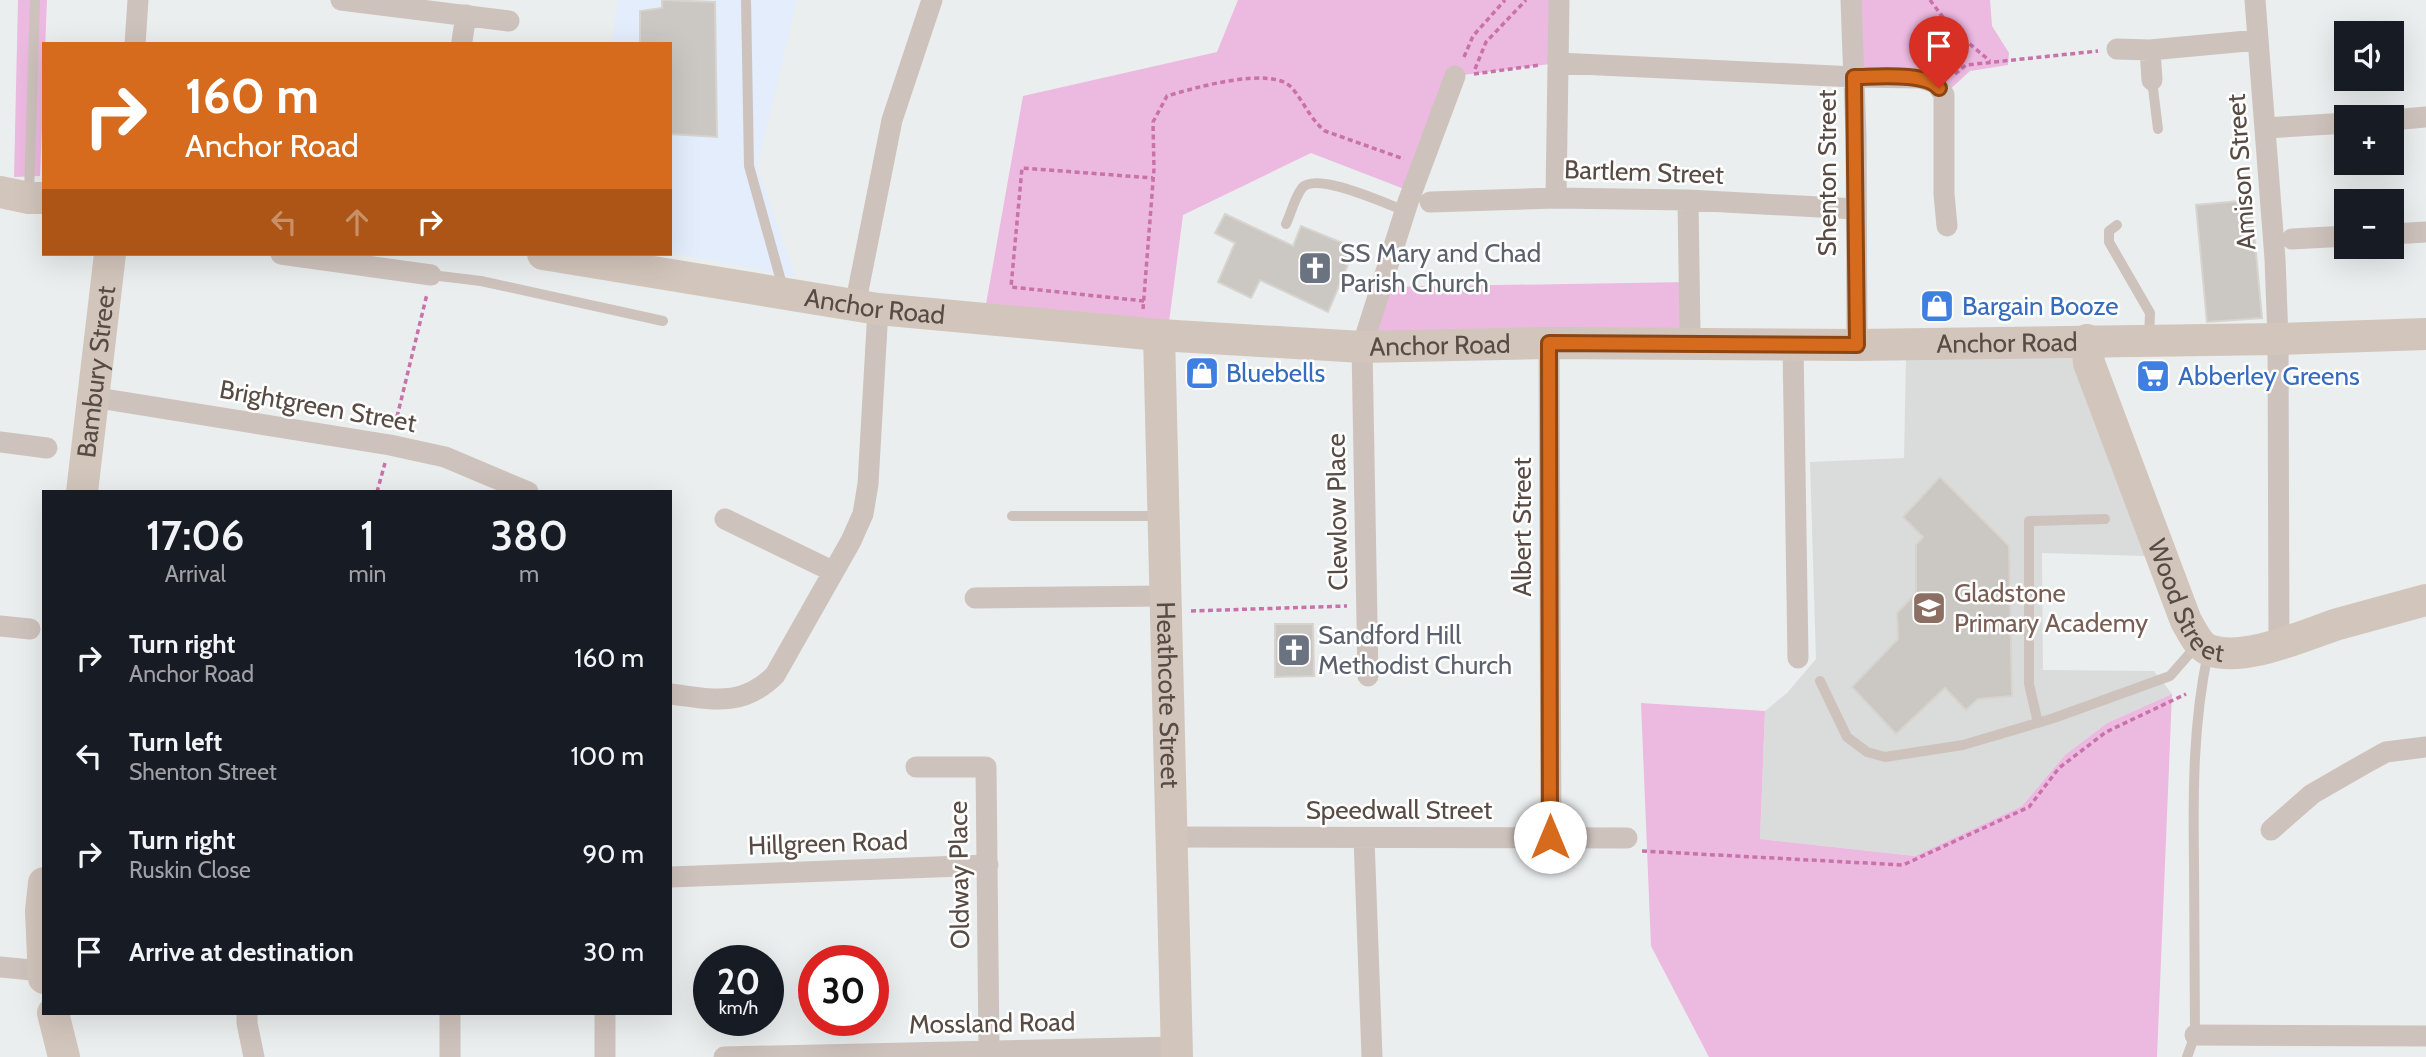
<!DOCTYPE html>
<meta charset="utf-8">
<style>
body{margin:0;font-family:Cabin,sans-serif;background:#242831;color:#f1f3f6;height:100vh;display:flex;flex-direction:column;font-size:26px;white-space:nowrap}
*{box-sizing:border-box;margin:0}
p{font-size:23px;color:#9ea1a6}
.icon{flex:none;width:38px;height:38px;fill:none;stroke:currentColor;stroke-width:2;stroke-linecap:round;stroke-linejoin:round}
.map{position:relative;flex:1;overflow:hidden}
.sheet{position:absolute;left:42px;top:490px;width:630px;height:525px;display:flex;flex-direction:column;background:#171b24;border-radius:0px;box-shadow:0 7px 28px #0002}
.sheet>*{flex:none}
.top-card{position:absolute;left:42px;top:42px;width:630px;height:214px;border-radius:0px;box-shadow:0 7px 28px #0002;background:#d76b1d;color:#fff;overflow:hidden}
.controls{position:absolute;left:2334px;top:21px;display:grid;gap:14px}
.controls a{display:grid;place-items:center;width:70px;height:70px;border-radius:0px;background:#171b24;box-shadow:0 7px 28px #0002;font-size:35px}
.speed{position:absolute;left:693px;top:945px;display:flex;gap:14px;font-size:35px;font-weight:700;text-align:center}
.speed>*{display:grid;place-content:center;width:91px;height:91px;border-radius:50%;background:#171b24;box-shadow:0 7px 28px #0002;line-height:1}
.speed small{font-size:18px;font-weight:400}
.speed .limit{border:10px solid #d22;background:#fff;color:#111}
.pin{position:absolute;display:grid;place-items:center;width:60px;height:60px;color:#fff;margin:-72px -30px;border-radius:50% 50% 50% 0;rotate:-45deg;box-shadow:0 0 7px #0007}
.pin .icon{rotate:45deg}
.me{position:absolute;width:77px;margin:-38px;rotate:0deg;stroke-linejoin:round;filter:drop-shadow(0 0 5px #0008)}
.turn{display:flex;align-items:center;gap:24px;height:147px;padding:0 28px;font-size:32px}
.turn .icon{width:91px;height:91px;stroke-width:2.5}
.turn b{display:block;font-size:49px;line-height:60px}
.lanes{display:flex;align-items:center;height:66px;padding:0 28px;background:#0003;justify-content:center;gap:35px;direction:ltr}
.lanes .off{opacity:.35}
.eta{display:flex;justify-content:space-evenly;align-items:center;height:119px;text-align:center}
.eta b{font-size:42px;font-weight:600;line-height:49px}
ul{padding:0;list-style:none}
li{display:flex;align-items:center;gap:21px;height:98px;padding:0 28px}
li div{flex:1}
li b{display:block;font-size:26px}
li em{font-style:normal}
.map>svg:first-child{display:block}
.commercial{fill:#e3edfb}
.education{fill:#dadcdc}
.green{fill:#ecb9e0}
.building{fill:#cbc7c2;stroke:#d7d4cf;stroke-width:2}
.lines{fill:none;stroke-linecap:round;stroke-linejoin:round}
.path{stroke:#c972aa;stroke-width:3.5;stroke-dasharray:5 3.5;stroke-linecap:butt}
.lane{stroke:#cec2bc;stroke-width:10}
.street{stroke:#cec2bc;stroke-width:21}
.secondary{stroke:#d2c5bc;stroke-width:32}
.route-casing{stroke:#8c4613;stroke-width:18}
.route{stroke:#d76b1d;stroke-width:12}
.labels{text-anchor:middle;stroke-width:5;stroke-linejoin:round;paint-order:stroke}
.street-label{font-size:26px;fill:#584b44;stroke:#fff}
.worship-label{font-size:26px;fill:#5b616d;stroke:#fff;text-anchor:start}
.shop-label{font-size:26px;fill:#366cbe;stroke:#fff;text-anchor:start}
.education-label{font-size:26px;fill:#785e54;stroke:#fff;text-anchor:start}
</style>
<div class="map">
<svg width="2426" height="1057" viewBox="0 0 2426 1057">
<rect width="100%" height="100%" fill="#ebeeee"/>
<path class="commercial" d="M618,0H797L757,168L796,277L670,252V44H612Z"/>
<path class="education" d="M1906,355H2075L2145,556L2042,553L2043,670L2154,671L2172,694L2107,723L2065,755L2022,806L1915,856L1760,839L1765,711L1787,693L1816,659L1810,462L1904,458Z"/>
<path class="green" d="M18,0H47L40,176L14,177Z
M1238,0H1565L1558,63L1455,76L1412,192L1311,153L1183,215L1169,322L986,304L1023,96L1217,52Z
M1851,0H1990L1992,26L2009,53L2008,65L1970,71L1944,95L1936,84L1855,77Z
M1689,282L1688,345L1362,347L1375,287Z
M2172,694L2157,1057H1709L1651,946L1641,703L1765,711L1760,839L1915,856L2022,806L2065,755L2107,723Z"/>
<path class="building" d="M662,0L715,2L717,137L670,134V44H640V11L662,8Z
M2251,200L2262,318L2207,322L2196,205Z
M1225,214L1293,246L1301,226L1355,248L1328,312L1260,280L1251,298L1218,282L1235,243L1215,233Z
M1940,477L2009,546L2012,696L1978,699L1966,710L1945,688L1896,734L1852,687L1898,639L1897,613L1916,593V545L1923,537L1903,517Z
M1275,624H1313L1314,676L1275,677Z"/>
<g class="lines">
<path class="path" d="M1930,0L1951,28L1990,61
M1464,57L1473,36L1505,0
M1475,69L1486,42L1526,0
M1474,74L1540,65
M1955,74L1966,65L2098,51
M1144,301L1011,287L1022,168L1153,178
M1143,309L1154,169L1153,122L1167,96C1194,88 1272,65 1292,88C1304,102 1310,119 1325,131L1404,159
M395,425L427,294
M377,492L385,463
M1191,611L1347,606
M1642,851L1903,865L2029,807L2059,768L2106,732L2186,694"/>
<path class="lane" d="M746,0L749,166L783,288
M2152,80L2158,129
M29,195L35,0
M1286,224C1291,213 1295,197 1302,188C1316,171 1386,204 1406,211
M2117,225L2109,231V242L2150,313L2149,338
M431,275L481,281L663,321
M1012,516H1160
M1820,681L1847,737L1867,752L1885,757L1963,745L2054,718L2170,676L2198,644
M2038,723L2029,684V521L2105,519
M2187,1057L2195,1035C2195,977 2194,920 2194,862C2193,793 2193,722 2208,653"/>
<path class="street" d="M341,0L509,21
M1851,0L1856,135L1857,345
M2255,0L2275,259L2278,339L2279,645
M462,41L466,15
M135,44L138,0
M2117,49L2150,50L2258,40
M2150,50L2152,80
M1558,63L1855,77L1920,78L1936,83L1944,95V194L1947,226
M2392,120L2426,117
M2266,128L2347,123
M1556,198L1559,0
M1688,200L1690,332L1688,345
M1430,202L1556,198L1688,200L1856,209
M2392,234L2426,232
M2292,239L2347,236
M281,254L431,275
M855,306L892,120L932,0
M1549,343L1551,837
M1793,345L1798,658
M92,397L390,445L445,457L528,492
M0,442L47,448
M725,519L832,571
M975,598L1164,596
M0,626L30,629
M1368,676L1362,347L1408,202L1455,76
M670,694C712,699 742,708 775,675L851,541L863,514L868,484L878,309
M916,767H986L989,1051
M2271,830L2312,794L2366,763L2386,752L2426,747
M1171,837L1627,838
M1364,838L1372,1057
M670,877L988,865
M0,967L42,971
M247,1013V1023L254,1057
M605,1013V1057
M2195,1035L2426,1036
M450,1057V1013
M724,1057L1176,1047"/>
<g class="secondary">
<path d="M0,192L29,198H44"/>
<path id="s1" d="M543,254L878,309L1159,335L1362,347L1549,343L1857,345L2278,339L2426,334"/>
<path id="s2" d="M1159,335L1177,1057"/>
<path id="s3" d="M2087,340L2089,363L2186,621C2192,631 2198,646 2209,650C2244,663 2304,635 2338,624C2367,616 2397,608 2426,600"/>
<path id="s4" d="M82,492L110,254"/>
<path d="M44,883L41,911L44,978"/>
<path d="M53,1013L64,1057"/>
</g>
</g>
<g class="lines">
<g class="route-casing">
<path id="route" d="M1550,837L1549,343L1857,345L1854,77C1875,77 1926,72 1939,88"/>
</g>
<use href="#route" class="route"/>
</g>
<defs>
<g id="church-square" transform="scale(1.75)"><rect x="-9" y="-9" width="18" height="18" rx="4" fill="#6b7280" stroke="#fff"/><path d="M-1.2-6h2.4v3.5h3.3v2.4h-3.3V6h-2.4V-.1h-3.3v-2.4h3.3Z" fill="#fff"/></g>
<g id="shop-square" transform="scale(1.75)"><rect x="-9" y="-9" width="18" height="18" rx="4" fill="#3f7fe0" stroke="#fff"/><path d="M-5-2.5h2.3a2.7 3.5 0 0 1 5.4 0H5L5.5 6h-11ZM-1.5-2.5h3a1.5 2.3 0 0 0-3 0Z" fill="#fff"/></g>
<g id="supermarket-square" transform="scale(1.75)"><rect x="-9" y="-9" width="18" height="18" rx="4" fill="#3f7fe0" stroke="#fff"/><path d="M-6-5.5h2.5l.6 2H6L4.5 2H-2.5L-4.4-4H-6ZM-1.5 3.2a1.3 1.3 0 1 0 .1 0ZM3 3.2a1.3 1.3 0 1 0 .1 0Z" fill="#fff"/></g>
<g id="school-square" transform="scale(1.75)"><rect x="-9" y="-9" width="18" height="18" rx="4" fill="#8d6e63" stroke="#fff"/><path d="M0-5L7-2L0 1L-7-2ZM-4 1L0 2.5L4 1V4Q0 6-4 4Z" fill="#fff"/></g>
</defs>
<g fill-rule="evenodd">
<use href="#church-square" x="1315" y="268"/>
<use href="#shop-square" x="1937" y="306"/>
<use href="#shop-square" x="1202" y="373"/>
<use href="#supermarket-square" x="2153" y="376"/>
<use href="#school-square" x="1929" y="608"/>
<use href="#church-square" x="1294" y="650"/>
</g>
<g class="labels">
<g class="street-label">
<text transform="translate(1644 172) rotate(2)" y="9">Bartlem Street</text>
<text transform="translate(2241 172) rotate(-94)" y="9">Amison Street</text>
<text transform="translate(1827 173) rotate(-90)" y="9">Shenton Street</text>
<text dy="9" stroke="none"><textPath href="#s1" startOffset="336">Anchor Road</textPath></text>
<text dy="9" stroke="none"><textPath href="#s1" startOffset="1470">Anchor Road</textPath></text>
<text dy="9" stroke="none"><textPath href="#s1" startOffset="903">Anchor Road</textPath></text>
<text dy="9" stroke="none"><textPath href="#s4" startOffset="121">Bambury Street</textPath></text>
<text transform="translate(318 406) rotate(10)" y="9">Brightgreen Street</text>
<text transform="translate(1337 512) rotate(-91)" y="9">Clewlow Place</text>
<text transform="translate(1522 527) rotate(-90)" y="9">Albert Street</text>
<text dy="9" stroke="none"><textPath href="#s3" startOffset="282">Wood Street</textPath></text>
<text dy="9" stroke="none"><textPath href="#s2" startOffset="360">Heathcote Street</textPath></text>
<text x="1399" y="819">Speedwall Street</text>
<text transform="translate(828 843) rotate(-2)" y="9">Hillgreen Road</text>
<text transform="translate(959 875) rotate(-91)" y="9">Oldway Place</text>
<text transform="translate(992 1023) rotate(-1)" y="9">Mossland Road</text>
</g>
<g class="worship-label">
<text x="1340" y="262">SS Mary and Chad<tspan x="1340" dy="30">Parish Church</tspan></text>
<text x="1318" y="644">Sandford Hill<tspan x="1318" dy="30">Methodist Church</tspan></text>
</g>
<g class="shop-label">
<text x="1962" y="315">Bargain Booze</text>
<text x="1226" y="382">Bluebells</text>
<text x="2178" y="385">Abberley Greens</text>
</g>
<g class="education-label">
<text x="1954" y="602">Gladstone<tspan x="1954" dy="30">Primary Academy</tspan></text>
</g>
</g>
</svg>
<div class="controls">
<a><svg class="icon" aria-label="sound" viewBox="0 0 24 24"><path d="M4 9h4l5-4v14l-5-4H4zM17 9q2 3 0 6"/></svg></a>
<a>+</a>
<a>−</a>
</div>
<div class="speed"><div>20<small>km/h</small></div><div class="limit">30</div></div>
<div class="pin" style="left:1939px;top:88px;background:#d93025"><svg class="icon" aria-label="arrive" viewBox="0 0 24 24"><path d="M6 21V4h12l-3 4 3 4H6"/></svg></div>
<svg class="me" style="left:1550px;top:837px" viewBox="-20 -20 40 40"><circle r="19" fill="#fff"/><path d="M0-13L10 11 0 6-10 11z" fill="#d76b1d"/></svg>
<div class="top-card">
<div class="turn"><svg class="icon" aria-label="right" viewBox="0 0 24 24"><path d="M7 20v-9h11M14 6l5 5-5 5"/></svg><div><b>160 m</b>Anchor Road</div></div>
<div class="lanes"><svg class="icon off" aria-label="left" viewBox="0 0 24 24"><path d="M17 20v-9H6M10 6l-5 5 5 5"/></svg><svg class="icon off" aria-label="ahead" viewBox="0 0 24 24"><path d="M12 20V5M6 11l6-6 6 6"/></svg><svg class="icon" aria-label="right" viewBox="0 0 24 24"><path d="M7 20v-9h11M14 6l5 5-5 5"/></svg></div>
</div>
<section class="sheet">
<div class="eta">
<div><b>17:06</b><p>Arrival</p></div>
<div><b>1</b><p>min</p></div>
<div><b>380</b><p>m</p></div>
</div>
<ul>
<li><svg class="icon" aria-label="right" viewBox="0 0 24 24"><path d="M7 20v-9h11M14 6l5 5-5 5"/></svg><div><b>Turn right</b><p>Anchor Road</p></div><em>160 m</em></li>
<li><svg class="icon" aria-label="left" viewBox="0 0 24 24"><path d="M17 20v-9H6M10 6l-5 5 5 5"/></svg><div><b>Turn left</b><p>Shenton Street</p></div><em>100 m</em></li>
<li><svg class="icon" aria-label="right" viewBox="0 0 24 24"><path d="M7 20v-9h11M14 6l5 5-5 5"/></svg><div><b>Turn right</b><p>Ruskin Close</p></div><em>90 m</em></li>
<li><svg class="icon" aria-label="arrive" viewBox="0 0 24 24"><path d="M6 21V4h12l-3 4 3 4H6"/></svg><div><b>Arrive at destination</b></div><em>30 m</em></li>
</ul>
</section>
</div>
